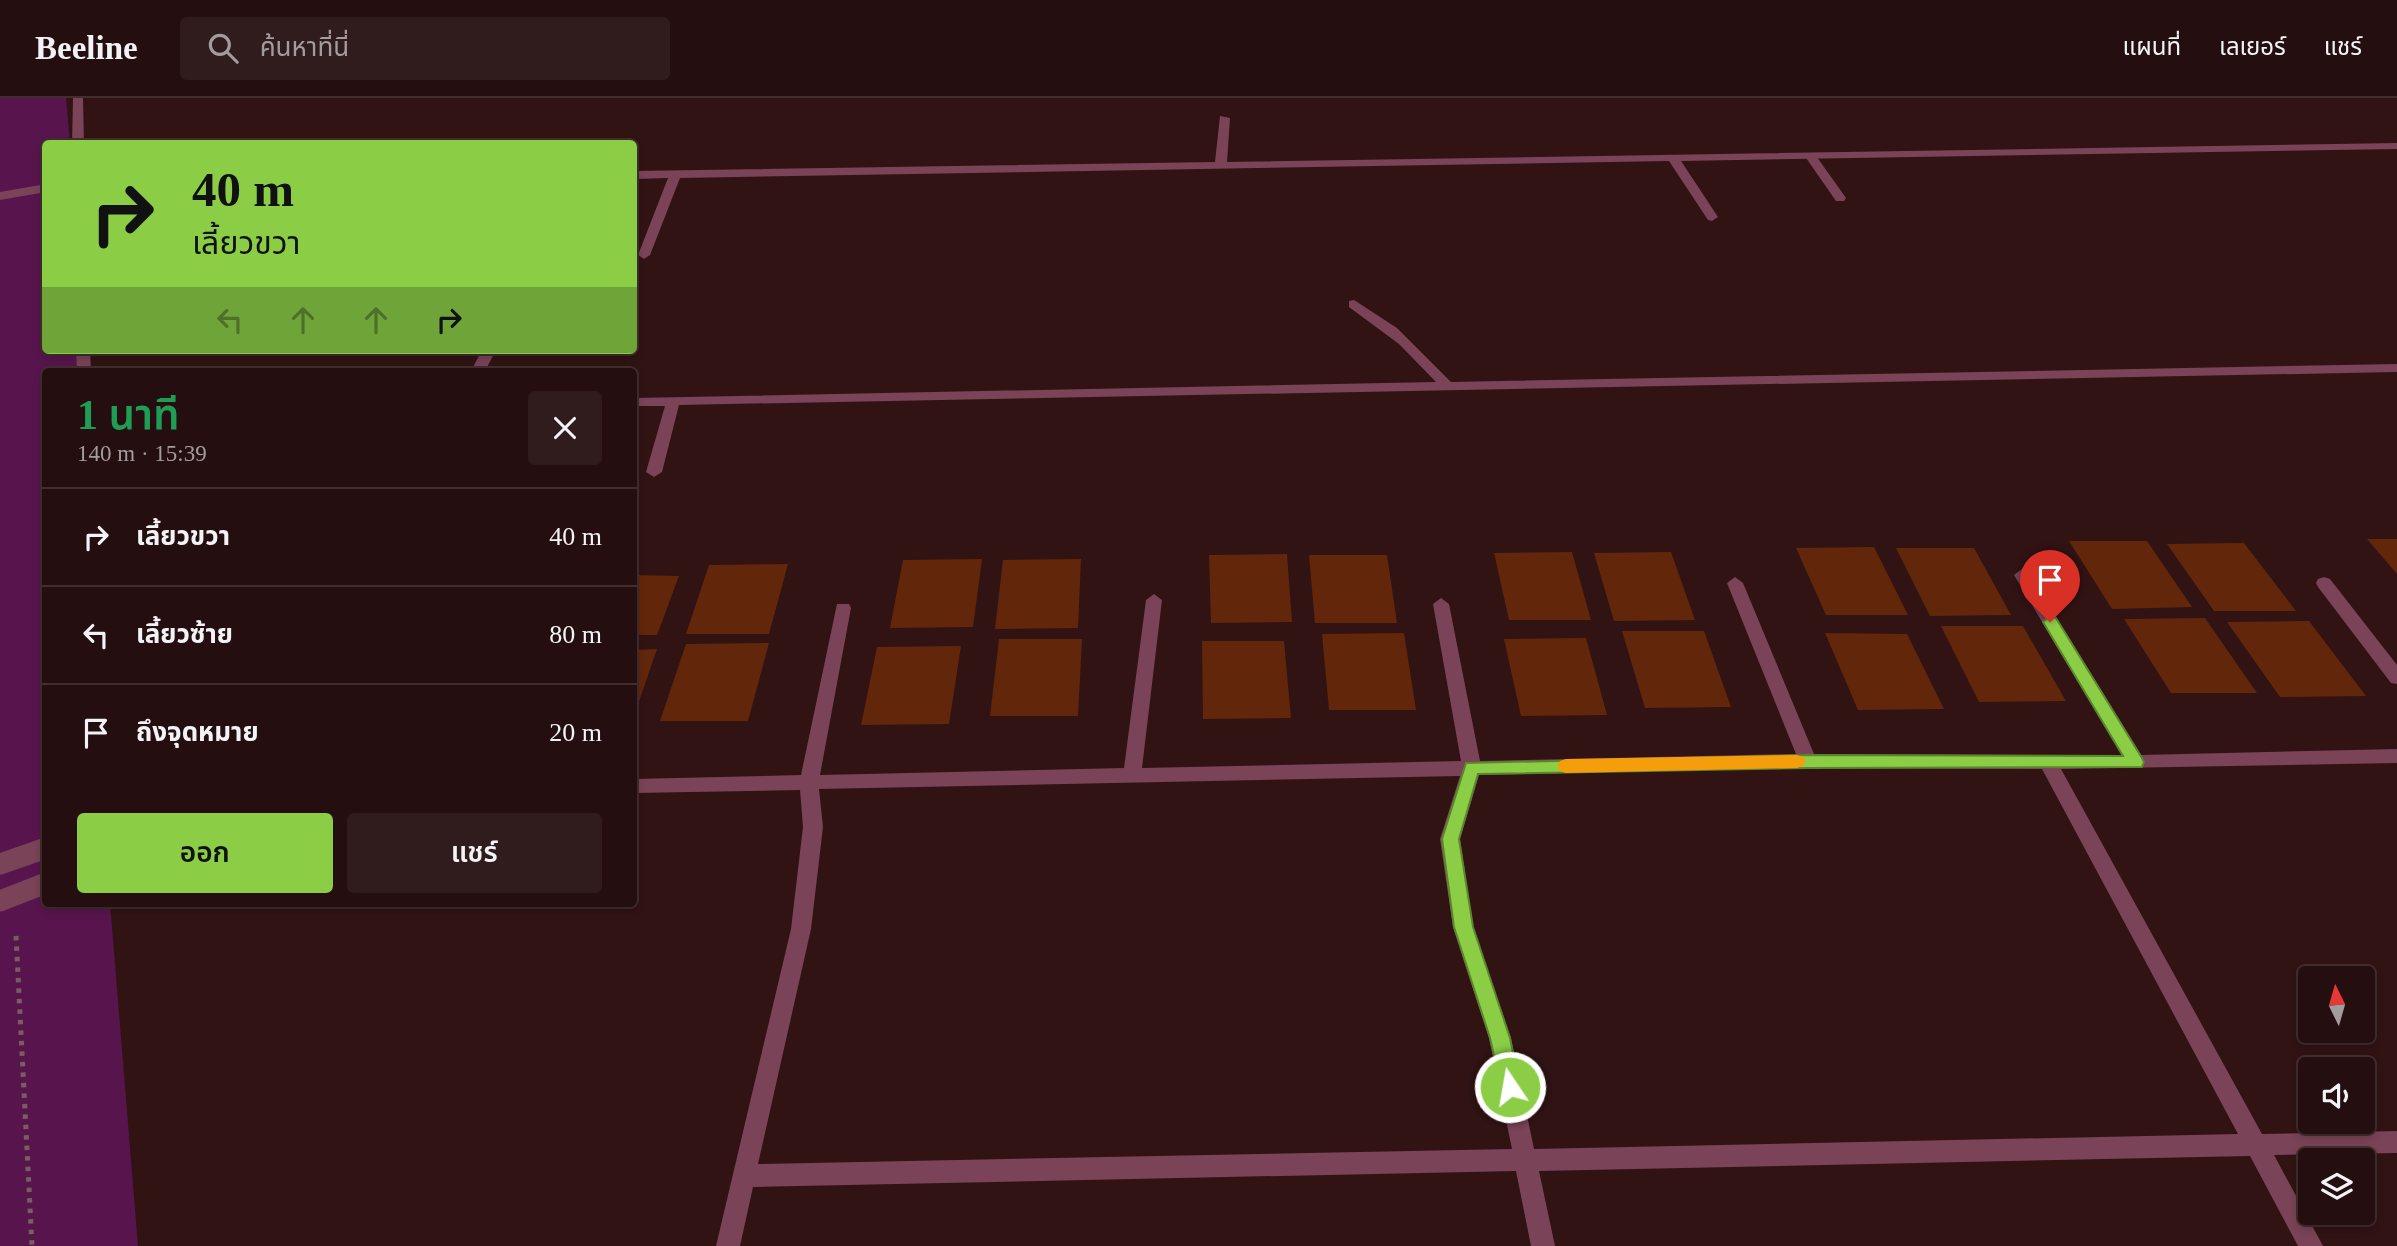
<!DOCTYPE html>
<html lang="th">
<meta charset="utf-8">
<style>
body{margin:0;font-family:"Times New Roman","Noto Sans Thai",serif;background:#311c1d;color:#f1f3f6;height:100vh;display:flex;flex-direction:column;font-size:26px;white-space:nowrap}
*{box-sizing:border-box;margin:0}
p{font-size:23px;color:#a39c9e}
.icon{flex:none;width:38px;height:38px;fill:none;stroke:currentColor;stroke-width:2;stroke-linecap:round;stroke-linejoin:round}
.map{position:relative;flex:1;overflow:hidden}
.details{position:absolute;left:42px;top:270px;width:595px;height:539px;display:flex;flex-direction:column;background:#250e0f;border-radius:7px;box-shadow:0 4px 10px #0003,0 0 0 2px #422e2f}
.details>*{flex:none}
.guide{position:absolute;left:42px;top:42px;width:595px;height:214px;border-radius:7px;box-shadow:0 4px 10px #0003,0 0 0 2px #422e2f;background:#8bce46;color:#111;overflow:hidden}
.needle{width:46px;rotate:355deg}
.fabs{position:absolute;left:2298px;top:868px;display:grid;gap:14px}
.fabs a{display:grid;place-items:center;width:77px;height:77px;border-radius:7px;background:#250e0f;box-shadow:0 4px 10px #0003,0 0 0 2px #422e2f;font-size:35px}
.pin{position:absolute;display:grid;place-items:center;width:60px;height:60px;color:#fff;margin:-72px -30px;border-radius:50% 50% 50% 0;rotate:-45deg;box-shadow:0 0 7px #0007}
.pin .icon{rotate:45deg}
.me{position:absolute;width:77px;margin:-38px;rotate:348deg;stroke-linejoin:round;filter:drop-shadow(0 0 5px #0008)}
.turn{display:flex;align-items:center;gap:24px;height:147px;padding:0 35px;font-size:32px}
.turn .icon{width:91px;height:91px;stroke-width:2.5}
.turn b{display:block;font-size:49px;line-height:60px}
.lanes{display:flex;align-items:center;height:66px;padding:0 35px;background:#0003;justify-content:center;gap:35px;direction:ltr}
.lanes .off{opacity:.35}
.round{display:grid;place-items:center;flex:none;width:74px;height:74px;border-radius:7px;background:#311c1d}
.overview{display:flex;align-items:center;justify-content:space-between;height:119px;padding:0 35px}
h1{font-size:42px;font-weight:600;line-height:52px;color:#1e9e55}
.primary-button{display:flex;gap:14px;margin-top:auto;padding:14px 35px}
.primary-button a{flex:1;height:80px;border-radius:7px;background:#8bce46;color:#111;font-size:28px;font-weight:600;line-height:80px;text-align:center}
.primary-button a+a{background:#311c1d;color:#f1f3f6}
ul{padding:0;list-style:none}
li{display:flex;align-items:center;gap:21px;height:98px;padding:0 35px;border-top:2px solid #422e2f}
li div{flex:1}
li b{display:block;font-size:26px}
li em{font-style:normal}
header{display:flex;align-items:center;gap:42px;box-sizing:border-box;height:98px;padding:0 35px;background:#250e0f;border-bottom:2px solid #422e2f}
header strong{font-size:33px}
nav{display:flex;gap:38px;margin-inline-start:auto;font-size:24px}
.search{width:490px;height:63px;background:#311c1d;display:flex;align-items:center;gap:18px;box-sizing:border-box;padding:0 24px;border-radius:7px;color:#a39c9e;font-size:26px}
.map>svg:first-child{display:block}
.water{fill:#58154d}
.building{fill:#62260a}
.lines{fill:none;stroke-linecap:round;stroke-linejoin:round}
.path{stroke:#795e5f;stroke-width:5;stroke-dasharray:4.5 6;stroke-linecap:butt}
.service{fill:#7a4357;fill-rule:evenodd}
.minor{fill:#7a4357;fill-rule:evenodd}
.minor-bridge{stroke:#7a4357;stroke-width:21}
.route{fill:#8bce46;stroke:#5a862e;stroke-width:2}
.slow{fill:#f59e0b}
</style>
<header>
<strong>Beeline</strong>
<div class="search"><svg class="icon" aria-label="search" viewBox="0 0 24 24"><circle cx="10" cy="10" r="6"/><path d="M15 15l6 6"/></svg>ค้นหาที่นี่</div>
<nav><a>แผนที่</a><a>เลเยอร์</a><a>แชร์</a></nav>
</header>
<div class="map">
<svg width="2397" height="1148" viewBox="0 0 2397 1148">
<rect width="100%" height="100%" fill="#311314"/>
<path class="water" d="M0,0H66L70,45L46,46V252H79L80,273H46V805H110L138,1148H0Z"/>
<path class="building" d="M2367,441H2397V476Z
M2069,443H2147L2192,509L2112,511Z
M2244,445L2296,513H2214L2167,446Z
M1874,449L1908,517H1826L1796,450Z
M1896,450H1974L2011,517L1930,518Z
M1572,454L1591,522H1509L1494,455Z
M1671,454L1695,522L1614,523L1594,455Z
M1287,456L1292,524L1211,525L1209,457Z
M1309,457H1387L1397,525H1315Z
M982,461L973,529L890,530L903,462Z
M1081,461L1078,530L995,531L1003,462Z
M788,466L769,536H686L709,467Z
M634,477L679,478L657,537H634Z
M2205,520L2257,595H2171L2124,521Z
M2309,523L2366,598L2280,599L2227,524Z
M1941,528H2023L2066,603L1979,604Z
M1622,533H1704L1731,609L1645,610Z
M1404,535L1416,612H1329L1322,536Z
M1825,535L1907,536L1944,611L1858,612Z
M1586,540L1607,617L1521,618L1504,541Z
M999,541H1082L1078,618H990Z
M1202,543H1284L1291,620L1203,621Z
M769,545L748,623H660L686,546Z
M961,548L949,626L861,627L877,549Z
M657,551L634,618V552Z"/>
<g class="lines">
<path class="path" d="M16,838L32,1148"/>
<path class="service" d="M1806,55H1814L1846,100L1844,103H1836L1804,57Z"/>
<path class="minor" d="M73,0H83L84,46H72Z
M1220,18L1230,20L1227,64L2397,45V51L1681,63L1718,119L1712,123L1708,122L1669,63L680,80L650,157L644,161L638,157L668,80L634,81V73L1215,64Z
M46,86V94L0,102V94Z
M1354,202L1397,230L1451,284L2397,266V274L679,307L662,374L654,379L646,374L665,308H634V300L1436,284L1399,246L1349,209V203Z
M76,252H90L91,273H77Z
M482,252H496L485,273H471Z
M2022,471L2028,473L2141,657L2397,651V665L2061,671L2262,1036L2397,1033V1055L2274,1057L2323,1148H2298L2250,1058L1539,1073L1555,1148H1531L1516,1073L753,1089L740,1148H716L791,831L803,729L800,692L634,695V681L801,677L837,506H849L851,510L820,677L1124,670L1146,502L1154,496L1162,502L1142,670L1461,663L1433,506L1441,500L1449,506L1480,663L1796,656L1727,485L1735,479L1743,485L1814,656L2122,657L2014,477ZM1808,670L2042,671L2238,1036L1534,1051L1511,940L1473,829L1460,741L1479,677ZM1460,678L1440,741L1453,829L1489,940L1512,1051L758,1066L811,831L823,729L819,691Z
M2324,479L2330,481L2397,567V586L2391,585L2318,489L2316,485L2318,481Z"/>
<path class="minor-bridge" d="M0,766L46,750
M0,803L46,785"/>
</g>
<path class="route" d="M2050,518L2056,520L2142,660L2144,664L2142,669L1808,670L1478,676L1459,741L1473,829L1510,940L1520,989L1517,996L1510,998L1503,996L1490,940L1454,829L1442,741L1466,665L1808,657L2123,658L2043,524Z"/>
<path class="slow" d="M1797,657L1803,659L1806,663L1803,668L1797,670L1566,675L1560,673L1557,668L1560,663L1566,661Z"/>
</svg>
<div class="fabs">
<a><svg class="needle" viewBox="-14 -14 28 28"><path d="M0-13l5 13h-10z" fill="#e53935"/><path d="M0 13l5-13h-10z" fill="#a39c9e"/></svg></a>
<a><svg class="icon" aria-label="sound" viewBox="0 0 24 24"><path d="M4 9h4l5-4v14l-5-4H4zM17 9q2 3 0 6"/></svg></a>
<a><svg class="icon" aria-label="layers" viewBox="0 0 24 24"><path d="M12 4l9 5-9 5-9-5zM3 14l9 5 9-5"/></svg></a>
</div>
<div class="pin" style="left:2050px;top:524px;background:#d93025"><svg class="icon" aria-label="arrive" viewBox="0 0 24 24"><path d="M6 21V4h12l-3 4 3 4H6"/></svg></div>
<svg class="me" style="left:1510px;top:989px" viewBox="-20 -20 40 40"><circle r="17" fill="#8bce46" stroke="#fff" stroke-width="3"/><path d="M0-11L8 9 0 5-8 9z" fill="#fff"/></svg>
<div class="guide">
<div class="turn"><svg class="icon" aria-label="right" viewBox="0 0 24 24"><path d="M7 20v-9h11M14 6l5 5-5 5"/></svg><div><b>40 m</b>เลี้ยวขวา</div></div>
<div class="lanes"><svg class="icon off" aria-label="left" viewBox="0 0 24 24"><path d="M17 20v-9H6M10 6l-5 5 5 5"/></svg><svg class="icon off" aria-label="ahead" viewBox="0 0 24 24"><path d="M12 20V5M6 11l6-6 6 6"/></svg><svg class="icon off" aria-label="ahead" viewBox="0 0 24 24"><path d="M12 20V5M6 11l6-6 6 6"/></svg><svg class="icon" aria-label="right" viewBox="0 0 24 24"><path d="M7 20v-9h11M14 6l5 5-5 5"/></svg></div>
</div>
<section class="details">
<div class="overview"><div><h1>1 นาที</h1><p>140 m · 15:39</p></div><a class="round"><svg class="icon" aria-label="close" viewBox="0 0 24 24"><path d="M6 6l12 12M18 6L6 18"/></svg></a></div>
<ul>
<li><svg class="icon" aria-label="right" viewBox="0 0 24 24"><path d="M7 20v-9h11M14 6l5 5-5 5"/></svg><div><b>เลี้ยวขวา</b></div><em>40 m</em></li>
<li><svg class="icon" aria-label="left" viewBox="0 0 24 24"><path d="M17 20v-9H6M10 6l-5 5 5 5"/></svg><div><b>เลี้ยวซ้าย</b></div><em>80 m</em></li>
<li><svg class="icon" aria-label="arrive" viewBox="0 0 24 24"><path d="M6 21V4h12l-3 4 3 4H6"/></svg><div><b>ถึงจุดหมาย</b></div><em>20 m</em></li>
</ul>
<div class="primary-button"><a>ออก</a><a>แชร์</a></div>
</section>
</div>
